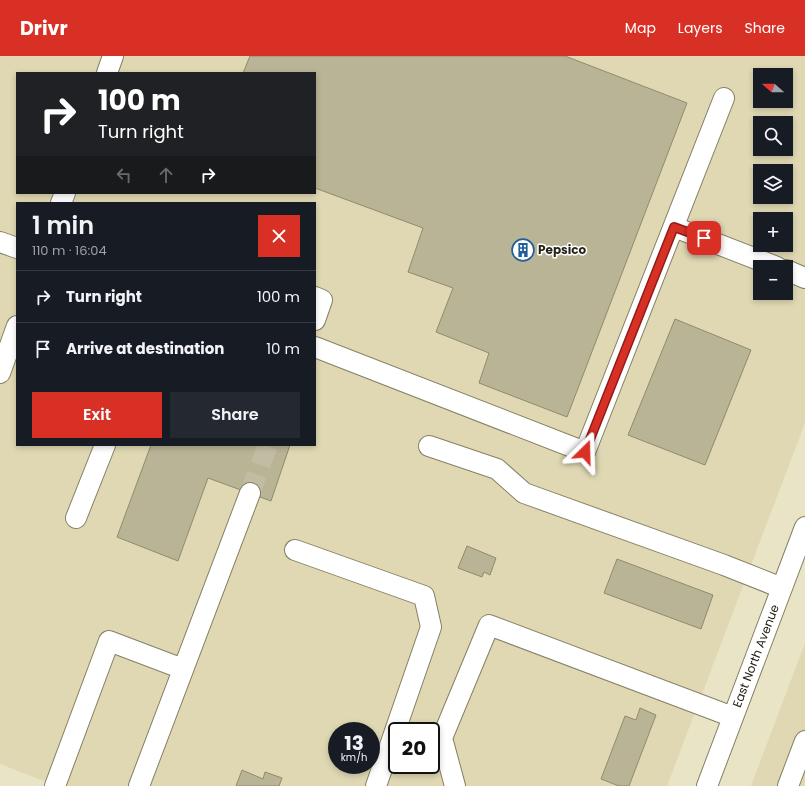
<!DOCTYPE html>
<meta charset="utf-8">
<style>
body{margin:0;font-family:Poppins,sans-serif;background:#242831;color:#f1f3f6;height:100vh;display:flex;flex-direction:column;font-size:15px;white-space:nowrap}
*{box-sizing:border-box;margin:0}
p{font-size:13px;color:#9ea1a6}
.icon{flex:none;width:22px;height:22px;fill:none;stroke:currentColor;stroke-width:2;stroke-linecap:round;stroke-linejoin:round}
.map{position:relative;flex:1;overflow:hidden}
.drawer{position:absolute;left:16px;top:146px;width:300px;height:244px;display:flex;flex-direction:column;background:#171b24;border-radius:0px;box-shadow:0 2px 6px #0003}
.drawer>*{flex:none}
.guide{position:absolute;left:16px;top:16px;width:300px;height:122px;border-radius:0px;box-shadow:0 2px 6px #0003;background:#202124;color:#fff;overflow:hidden}
.needle{width:26px;rotate:291deg}
.fabs{position:absolute;left:753px;top:12px;display:grid;gap:8px}
.fabs a{display:grid;place-items:center;width:40px;height:40px;border-radius:0px;background:#171b24;box-shadow:0 2px 6px #0003;font-size:20px}
.speed{position:absolute;left:328px;top:666px;display:flex;gap:8px;font-size:20px;font-weight:700;text-align:center}
.speed>*{display:grid;place-content:center;width:52px;height:52px;border-radius:50%;background:#171b24;box-shadow:0 2px 6px #0003;line-height:1}
.speed small{font-size:10px;font-weight:400}
.speed .limit{border:2px solid #111;border-radius:6px;background:#fff;color:#111}
.pin{position:absolute;display:grid;place-items:center;width:34px;height:34px;color:#fff;margin:-17px;border-radius:8px;box-shadow:0 2px 6px #0006}
.me{position:absolute;width:44px;margin:-22px;rotate:22deg;stroke-linejoin:round;filter:drop-shadow(0 0 3px #0008)}
.turn{display:flex;align-items:center;gap:14px;height:84px;padding:0 16px;font-size:18px}
.turn .icon{width:52px;height:52px;stroke-width:2.5}
.turn b{display:block;font-size:28px;line-height:34px}
.lanes{display:flex;align-items:center;height:38px;padding:0 16px;background:#0003;justify-content:center;gap:20px;direction:ltr}
.lanes .off{opacity:.35}
.round{display:grid;place-items:center;flex:none;width:42px;height:42px;border-radius:0px;background:#242831}
.overview{display:flex;align-items:center;justify-content:space-between;height:68px;padding:0 16px}
h1{font-size:24px;font-weight:600;line-height:30px}
.cta{display:flex;gap:8px;margin-top:auto;padding:8px 16px}
.cta a{flex:1;height:46px;border-radius:0px;background:#d93025;color:#fff;font-size:16px;font-weight:600;line-height:46px;text-align:center}
.cta a+a{background:#242831;color:#f1f3f6}
ul{padding:0;list-style:none}
li{display:flex;align-items:center;gap:12px;height:52px;padding:0 16px;border-top:1px solid #363941}
li div{flex:1}
li b{display:block;font-size:15px}
li em{font-style:normal}
header{display:flex;align-items:center;gap:24px;box-sizing:border-box;height:56px;padding:0 20px;background:#d93025;color:#fff}
header strong{font-size:19px}
nav{display:flex;gap:22px;margin-inline-start:auto;font-size:14px}
.map>svg:first-child{display:block}
.built{fill:#dfd8b3;fill-rule:evenodd}
.building{fill:#b9b496;stroke:#908b6e}
.lines{fill:none;stroke-linecap:round;stroke-linejoin:round}
.minor-tunnel{stroke:#c2bda2;stroke-width:20;stroke-dasharray:20 10;stroke-linecap:butt}
.minor-casing{stroke:#858064;stroke-width:22}
.minor{stroke:#fff;stroke-width:20}
.route-casing{stroke:#8d1f18;stroke-width:10}
.route{stroke:#d93025;stroke-width:7}
.labels{text-anchor:middle;stroke-width:3;stroke-linejoin:round;paint-order:stroke}
.poi-label{font-size:12px;font-weight:bold;fill:#262318;stroke:#fff;text-anchor:start}
.street-label{font-size:12px;fill:#262318;stroke:#fff}
</style>
<header>
<strong>Drivr</strong>
<nav><a>Map</a><a>Layers</a><a>Share</a></nav>
</header>
<div class="map">
<svg width="805" height="730" viewBox="0 0 805 730">
<rect width="100%" height="100%" fill="#e9e4c5"/>
<path class="built" d="M0,0H805V367L667,730H57L0,708ZM17,17H315V137H17ZM760,19H786V45H760ZM760,67H786V93H760ZM760,115H786V141H760ZM17,147H315V389H17ZM760,163H786V189H760ZM760,211H786V237H760ZM337,675H371V709H337ZM397,675H431V709H397Z
M805,587V730H751Z"/>
<path class="building" d="M250,0H565L687,47L567,361L479,327L489,297L436,276L453,232L408,216L423,172L315,132V17H243Z
M675,263L751,294L705,409L628,379Z
M151,389H290L271,445L208,422L178,505L117,481Z
M467,490L496,502L490,519L484,516L482,521L458,512Z
M617,503L713,539L701,573L604,537Z
M640,652L656,659L629,730H619L601,723L625,660L636,664Z
M242,714L263,723L265,716L282,722L279,730H236Z"/>
<g class="lines">
<path class="minor-tunnel" d="M250,437L268,389"/>
<g class="minor-casing">
<path id="minor" d="M107,17L113,0
M61,147L65,137
M674,171L777,211
M0,186L17,192
M786,214L805,222
M315,241L322,244L315,264
M315,291L585,396L724,42
M0,317L17,270
M429,390L497,413L524,437L724,509L782,532
M76,462L105,389
M295,494L424,540L431,571L376,730
M55,730L109,585L183,613
M139,730L250,437
M455,730L442,682L489,569L733,661
M707,730L805,471
M788,730L805,685"/>
</g>
<use href="#minor" class="minor"/>
</g>
<g class="lines">
<g class="route-casing">
<path id="route" d="M585,396L674,171L704,182"/>
</g>
<use href="#route" class="route"/>
</g>
<defs>
<g id="building-ring" transform="scale(1.15)"><circle r="9.5" fill="#fff" stroke="#225f96" stroke-width="1.5"/><path d="M-4-6H4V6H1V3H-1V6H-4ZM-2.5-4.3h1.7v1.8h-1.7ZM.8-4.3h1.7v1.8H.8ZM-2.5-1h1.7V.8h-1.7ZM.8-1h1.7V.8H.8Z" fill="#225f96"/></g>
</defs>
<g fill-rule="evenodd">
<use href="#building-ring" x="523" y="194"/>
</g>
<g class="labels">
<g class="poi-label">
<text x="538" y="198">Pepsico</text>
</g>
<g class="street-label">
<text transform="translate(756 600) rotate(-69)" y="4">East North Avenue</text>
</g>
</g>
</svg>
<div class="fabs">
<a><svg class="needle" viewBox="-14 -14 28 28"><path d="M0-13l5 13h-10z" fill="#e53935"/><path d="M0 13l5-13h-10z" fill="#9ea1a6"/></svg></a>
<a><svg class="icon" aria-label="search" viewBox="0 0 24 24"><circle cx="10" cy="10" r="6"/><path d="M15 15l6 6"/></svg></a>
<a><svg class="icon" aria-label="layers" viewBox="0 0 24 24"><path d="M12 4l9 5-9 5-9-5zM3 14l9 5 9-5"/></svg></a>
<a>+</a>
<a>−</a>
</div>
<div class="speed"><div>13<small>km/h</small></div><div class="limit">20</div></div>
<div class="pin" style="left:704px;top:182px;background:#d93025"><svg class="icon" aria-label="arrive" viewBox="0 0 24 24"><path d="M6 21V4h12l-3 4 3 4H6"/></svg></div>
<svg class="me" style="left:585px;top:396px" viewBox="-20 -20 40 40"><path d="M0-17L14 15 0 8-14 15z" fill="#d93025" stroke="#fff" stroke-width="4"/></svg>
<div class="guide">
<div class="turn"><svg class="icon" aria-label="right" viewBox="0 0 24 24"><path d="M7 20v-9h11M14 6l5 5-5 5"/></svg><div><b>100 m</b>Turn right</div></div>
<div class="lanes"><svg class="icon off" aria-label="left" viewBox="0 0 24 24"><path d="M17 20v-9H6M10 6l-5 5 5 5"/></svg><svg class="icon off" aria-label="ahead" viewBox="0 0 24 24"><path d="M12 20V5M6 11l6-6 6 6"/></svg><svg class="icon" aria-label="right" viewBox="0 0 24 24"><path d="M7 20v-9h11M14 6l5 5-5 5"/></svg></div>
</div>
<section class="drawer">
<div class="overview"><div><h1>1 min</h1><p>110 m · 16:04</p></div><a class="round" style="background:#d93025;color:#fff"><svg class="icon" aria-label="close" viewBox="0 0 24 24"><path d="M6 6l12 12M18 6L6 18"/></svg></a></div>
<ul>
<li><svg class="icon" aria-label="right" viewBox="0 0 24 24"><path d="M7 20v-9h11M14 6l5 5-5 5"/></svg><div><b>Turn right</b></div><em>100 m</em></li>
<li><svg class="icon" aria-label="arrive" viewBox="0 0 24 24"><path d="M6 21V4h12l-3 4 3 4H6"/></svg><div><b>Arrive at destination</b></div><em>10 m</em></li>
</ul>
<div class="cta"><a>Exit</a><a>Share</a></div>
</section>
</div>
